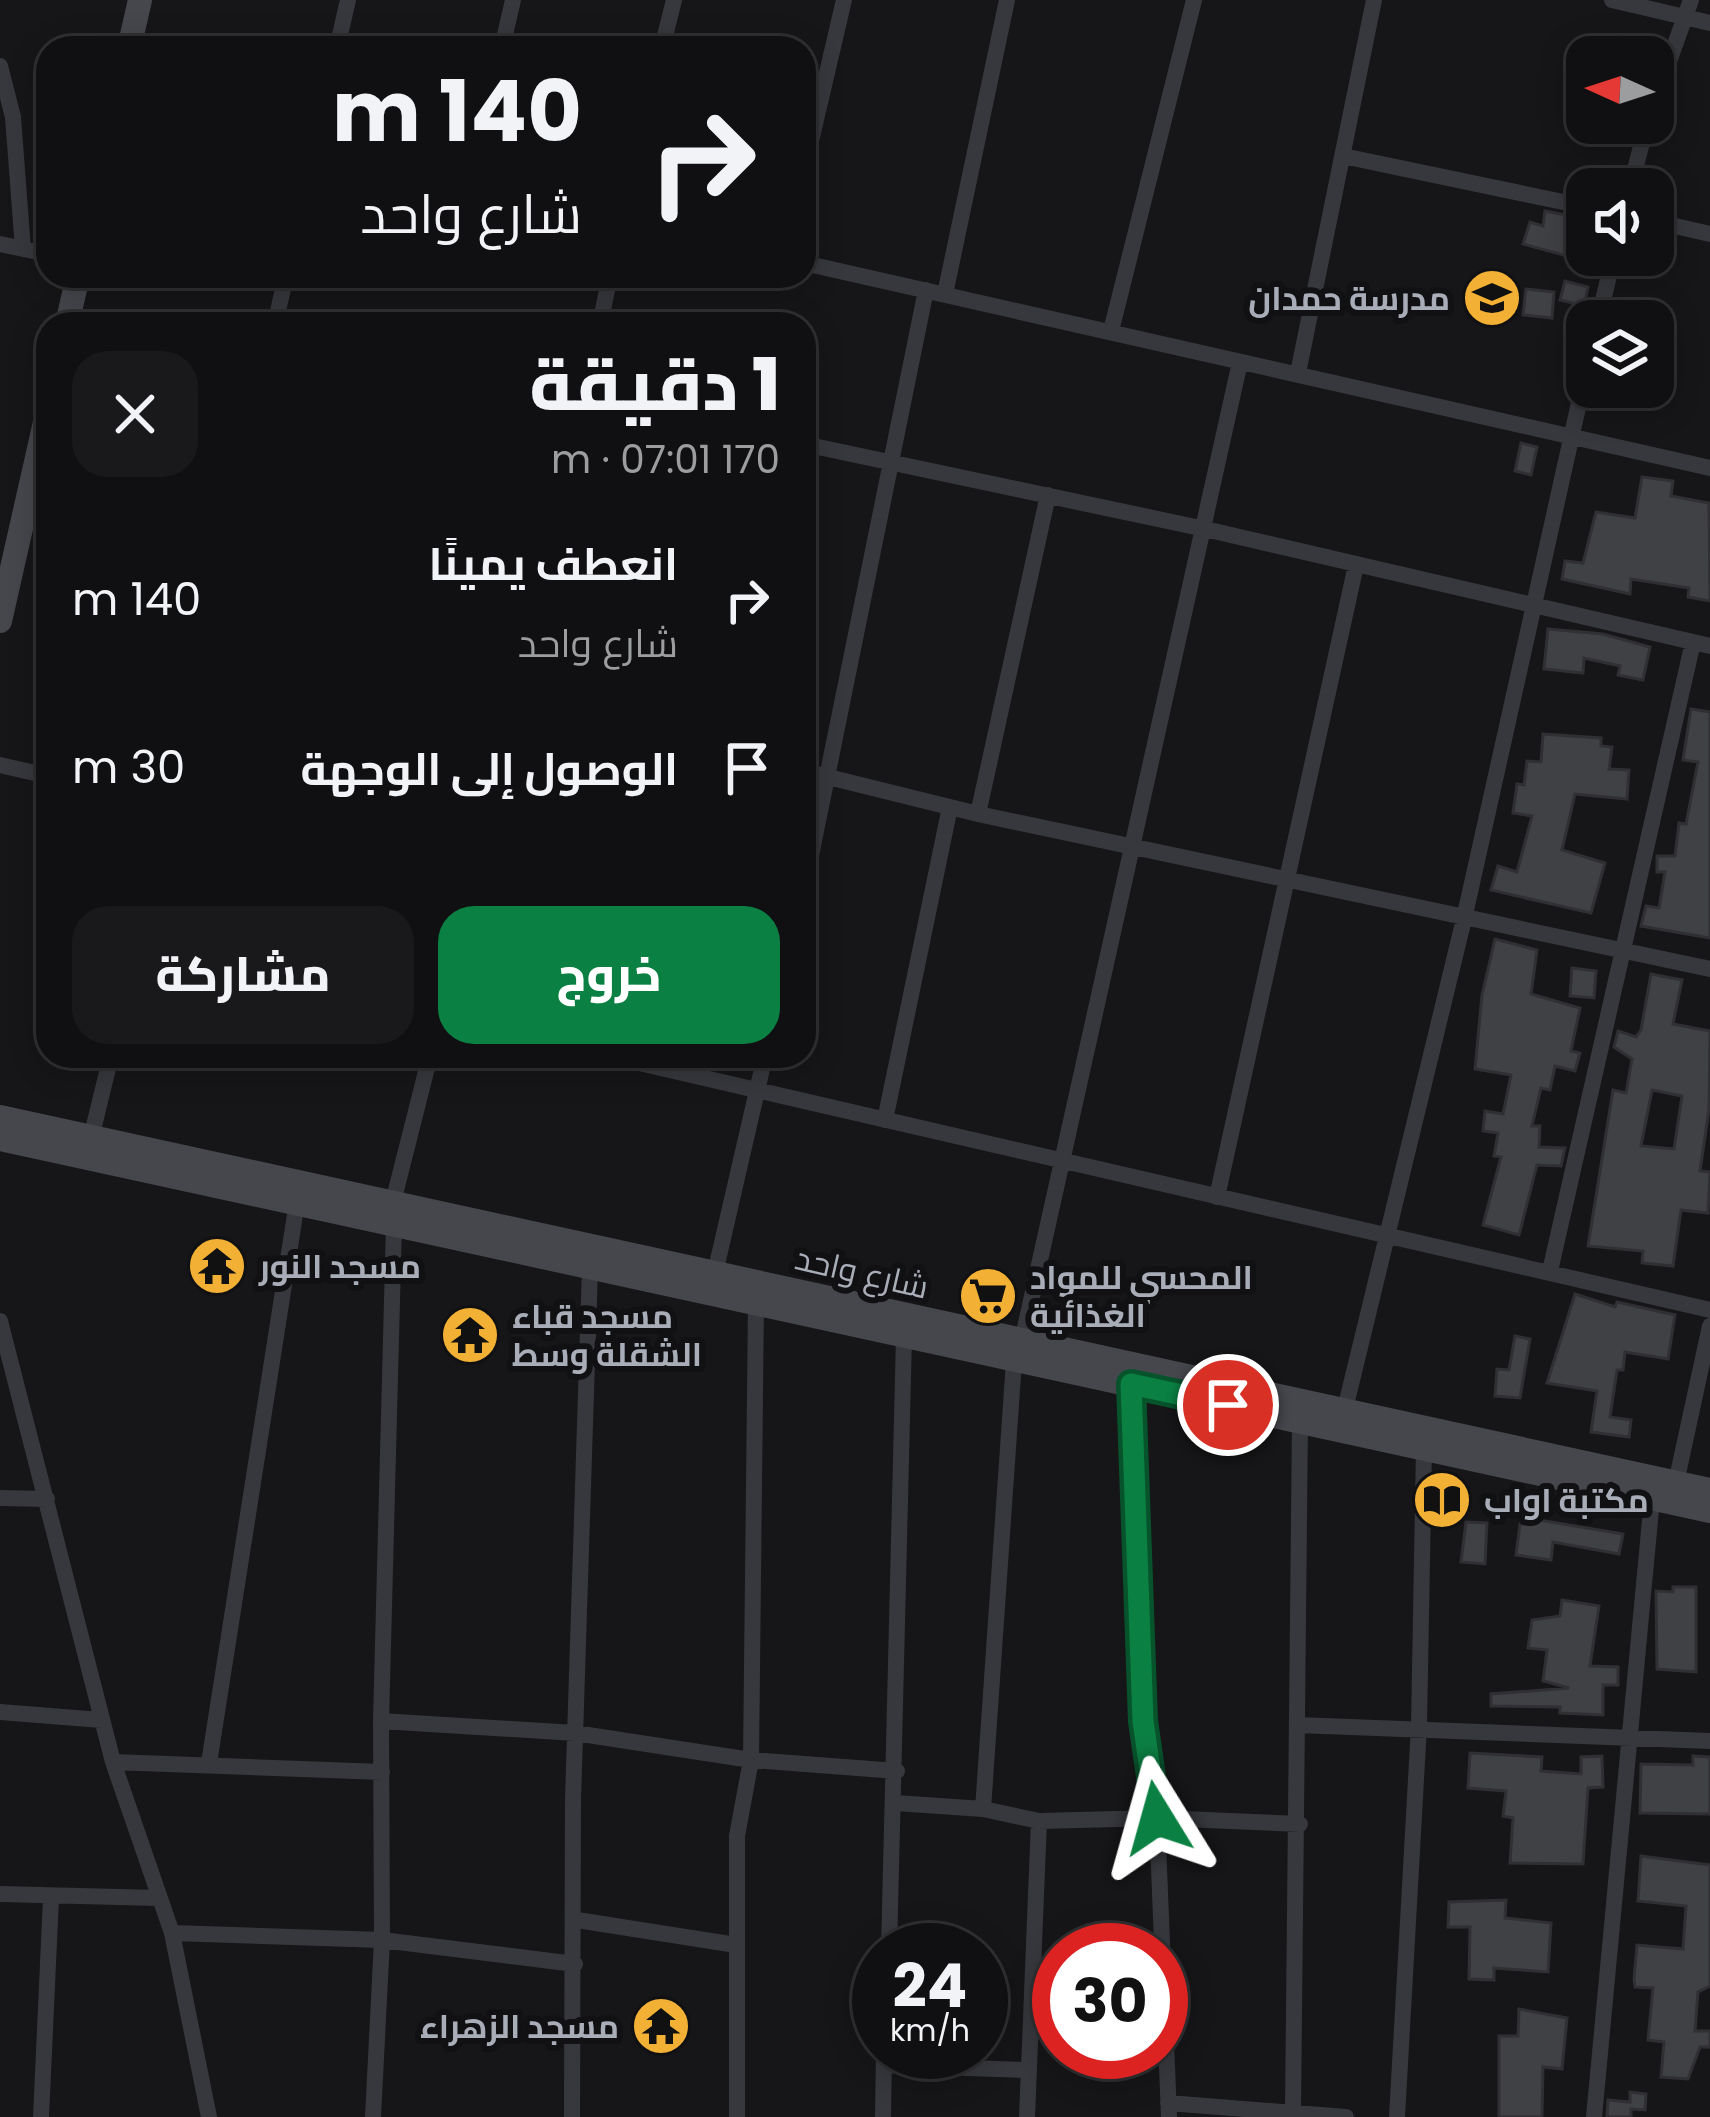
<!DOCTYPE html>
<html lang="ar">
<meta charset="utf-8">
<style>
body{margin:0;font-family:Poppins,Cairo,sans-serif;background:#19191b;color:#f1f3f6;direction:rtl;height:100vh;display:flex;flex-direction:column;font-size:45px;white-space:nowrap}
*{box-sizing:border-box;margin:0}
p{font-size:39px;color:#9c9d9f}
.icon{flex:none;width:66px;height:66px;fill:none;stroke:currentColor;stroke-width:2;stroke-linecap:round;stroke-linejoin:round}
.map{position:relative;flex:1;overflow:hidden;direction:ltr}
.drawer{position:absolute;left:36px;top:312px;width:780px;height:756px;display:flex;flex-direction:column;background:#101012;border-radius:36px;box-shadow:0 6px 30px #0003,0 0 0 3px #303032;direction:rtl}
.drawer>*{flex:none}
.hud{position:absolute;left:36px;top:36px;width:780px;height:252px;border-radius:36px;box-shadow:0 6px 30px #0003,0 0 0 3px #303032;direction:rtl;background:#101012;color:#f1f3f6;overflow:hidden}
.needle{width:78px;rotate:273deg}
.controls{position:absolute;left:1566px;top:36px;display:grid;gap:24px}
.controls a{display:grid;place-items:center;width:108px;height:108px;border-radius:24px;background:#101012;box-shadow:0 6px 30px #0003,0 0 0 3px #303032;font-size:60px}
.speed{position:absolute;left:852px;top:1923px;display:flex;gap:24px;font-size:60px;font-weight:700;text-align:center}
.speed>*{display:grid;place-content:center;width:156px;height:156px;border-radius:50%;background:#101012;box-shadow:0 6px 30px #0003,0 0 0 3px #303032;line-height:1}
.speed small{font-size:30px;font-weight:400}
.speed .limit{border:18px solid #d22;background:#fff;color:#111}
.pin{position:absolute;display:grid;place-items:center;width:102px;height:102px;color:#fff;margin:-51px;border:6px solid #fff;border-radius:50%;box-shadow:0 3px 12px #0007}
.me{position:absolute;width:132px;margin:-66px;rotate:352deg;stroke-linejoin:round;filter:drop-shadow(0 0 9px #0008)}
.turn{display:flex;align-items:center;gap:42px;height:252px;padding:0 36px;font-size:54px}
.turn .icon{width:156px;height:156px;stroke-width:2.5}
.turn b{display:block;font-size:84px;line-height:102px}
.round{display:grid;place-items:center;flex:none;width:126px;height:126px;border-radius:36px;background:#19191b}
.head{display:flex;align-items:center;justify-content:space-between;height:204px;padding:0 36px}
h1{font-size:72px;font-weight:800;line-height:90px}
.primary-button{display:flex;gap:24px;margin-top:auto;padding:24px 36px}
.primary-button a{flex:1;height:138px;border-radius:36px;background:#0b8043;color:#fff;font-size:48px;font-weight:800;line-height:138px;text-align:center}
.primary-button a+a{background:#19191b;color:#f1f3f6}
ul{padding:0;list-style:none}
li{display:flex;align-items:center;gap:36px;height:168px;padding:0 36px}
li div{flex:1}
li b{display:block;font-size:45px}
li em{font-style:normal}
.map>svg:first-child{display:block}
.building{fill:#404145;stroke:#303034;stroke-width:3;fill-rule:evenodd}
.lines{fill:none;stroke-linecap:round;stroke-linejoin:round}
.street{stroke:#37383d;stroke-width:16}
.secondary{stroke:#45474d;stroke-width:24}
.route-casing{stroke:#07532c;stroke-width:30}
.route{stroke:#0b8043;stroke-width:21}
.labels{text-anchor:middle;stroke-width:12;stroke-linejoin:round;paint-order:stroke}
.poi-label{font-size:33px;font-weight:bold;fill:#a8adb8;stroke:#111113;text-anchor:start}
.street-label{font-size:33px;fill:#a8adb8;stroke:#111113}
</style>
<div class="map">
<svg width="1710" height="2117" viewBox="0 0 1710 2117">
<rect width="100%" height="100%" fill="#161618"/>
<path class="building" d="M1545,211L1587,219L1582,260L1523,244L1530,222L1543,226Z
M1565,281L1588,287L1584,306L1560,300Z
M1526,289L1554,292L1552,318L1523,315Z
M1521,443L1537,447L1531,475L1515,471Z
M1642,477L1673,481L1671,496L1709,503L1710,601L1688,597L1689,588L1631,579L1630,594L1562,579L1565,561L1583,563L1596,512L1635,518Z
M1548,629L1603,634L1650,647L1643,680L1618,675L1620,666L1584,658L1583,673L1544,669Z
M1691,709L1710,712V938L1641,926L1646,906L1659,908L1665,872H1657V856H1675L1679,823L1686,824L1698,762L1683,760Z
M1543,734L1601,738V746L1612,747L1609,769L1629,770L1627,799L1575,794L1562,850L1605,863L1591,913L1491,890L1498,866L1517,872L1532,816L1513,813L1517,784L1524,785L1527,761L1541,762Z
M1495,939L1537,950L1531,994L1580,1008L1571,1051L1580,1053L1575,1071L1555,1066L1550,1090L1541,1088L1532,1126H1540L1539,1147L1565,1148L1561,1166L1537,1165L1519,1235L1483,1225L1501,1157L1494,1156L1498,1133L1483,1131L1485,1111L1503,1114L1511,1075L1475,1069L1482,995Z
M1572,968L1596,971L1594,998L1570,996Z
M1651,974L1682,980L1673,1024L1710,1031L1709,1109L1700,1171L1710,1172L1708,1213L1681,1210L1673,1266L1642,1263L1643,1251L1588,1246L1613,1090L1626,1093L1632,1059L1614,1047L1618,1031L1636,1037L1641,1030ZM1652,1090L1682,1096L1674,1149L1641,1146Z
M1575,1294L1615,1307L1617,1302L1675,1315L1668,1359L1625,1352L1623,1370H1617L1610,1417L1631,1420L1629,1437L1591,1432L1597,1391L1547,1383Z
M1515,1336L1530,1339L1520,1398L1495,1396L1497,1369L1509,1370Z
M1521,1517L1623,1534L1619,1554L1553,1542L1551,1560L1516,1555Z
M1466,1522L1487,1523L1485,1564L1461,1562Z
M1673,1587H1696V1672L1657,1669L1656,1591L1673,1592Z
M1562,1600L1599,1606L1590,1666L1618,1667V1685H1603V1715L1560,1713V1707L1491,1706V1694L1569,1688L1543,1681L1547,1650L1528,1648L1532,1620L1560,1616Z
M1470,1753L1542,1757L1541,1771L1581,1774V1757L1602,1756L1603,1787L1588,1788L1583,1864L1510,1863L1513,1818L1503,1816L1506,1791L1468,1788Z
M1693,1756L1710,1757V1814L1640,1813L1641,1764L1693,1765Z
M1641,1856L1710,1865V1986L1698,1992L1695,2031H1710V2047H1700L1688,2079L1661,2077L1664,2042L1648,2040L1653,1988L1635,1987L1634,1979L1637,1945L1683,1949L1686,1906L1638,1901Z
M1506,1900L1505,1918L1551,1923L1548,1972L1494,1968V1980L1469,1979L1470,1927H1448L1449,1902Z
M1519,2009L1567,2018L1562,2069L1543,2067L1542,2117H1499V2036H1518Z
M1630,2092L1646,2094L1645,2110L1631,2109V2117H1607L1608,2100L1630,2102Z"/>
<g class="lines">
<path class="street" d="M1612,0L1710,23
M337,48L348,0
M502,48L513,0
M662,48L674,0
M0,66L13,117L23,249
M1653,106L1691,0
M1343,156L1587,207
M804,171L844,0
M1630,189L1647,123
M1653,221L1710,234
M0,244L48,254
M804,263L1710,468
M945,294L1007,0
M1598,321L1614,255
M275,324L286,276
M600,324L610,276
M1111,331L1194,0
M1298,373L1374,0
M804,444L1205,529L1710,646
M0,765L48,776
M804,771L978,814L1710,969
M978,814L1048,495
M804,890L926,290
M609,1056L1710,1310
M885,1120L950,807
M92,1134L111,1056
M1217,1197L1356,565
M393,1202L430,1056
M1550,1271L1693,642
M715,1273L765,1056
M0,1321L113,1762L172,1933L209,2117
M1022,1341L1240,362
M1131,1384L1143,1721L1157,1818L1169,2117
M1345,1409L1464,919L1587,367
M1676,1483L1710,1326
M0,1498L47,1499
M0,1712L101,1720
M381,1721L575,1733L751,1760L897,1771
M1298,1725L1710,1741
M113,1762L382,1772
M209,1763L297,1202
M896,1803L983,1809L1039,1821L1157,1818L1300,1824
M983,1809L1014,1361
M0,1894L159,1898
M577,1920L736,1945
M172,1933L382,1940L575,1964
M889,1950L904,1336
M884,2065L1026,2070
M1168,2103L1346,2117
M1293,2111L1300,1419
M41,2117L51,1898
M373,2117L382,1940L381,1721L394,1224
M572,2117L573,1799L590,1268
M737,2117V1836L751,1760L756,1301
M883,2117L884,2052
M1027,2117L1039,1821
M1397,2117L1419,1726L1424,1447
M1594,2117L1652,1499"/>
<path class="secondary" d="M129,48L140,0
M67,324L78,276
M0,621L48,409
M0,1117L1710,1490
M0,1139L1710,1511"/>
</g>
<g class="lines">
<g class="route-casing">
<path id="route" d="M1157,1818L1143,1721L1131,1384L1228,1405"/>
</g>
<use href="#route" class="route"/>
</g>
<defs>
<g id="school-disc" transform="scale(3)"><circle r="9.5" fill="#f2b134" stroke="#111113"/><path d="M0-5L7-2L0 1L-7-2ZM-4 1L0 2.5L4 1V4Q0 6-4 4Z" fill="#111"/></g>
<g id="temple-disc" transform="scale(3)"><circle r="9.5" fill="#f2b134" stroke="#111113"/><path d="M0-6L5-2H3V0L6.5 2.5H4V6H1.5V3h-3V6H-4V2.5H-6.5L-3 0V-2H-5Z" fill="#111"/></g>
<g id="supermarket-disc" transform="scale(3)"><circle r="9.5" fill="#f2b134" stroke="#111113"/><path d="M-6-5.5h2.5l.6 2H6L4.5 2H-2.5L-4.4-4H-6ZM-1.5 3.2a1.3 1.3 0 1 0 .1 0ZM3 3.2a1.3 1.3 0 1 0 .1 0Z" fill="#111"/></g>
<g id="library-disc" transform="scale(3)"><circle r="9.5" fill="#f2b134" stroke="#111113"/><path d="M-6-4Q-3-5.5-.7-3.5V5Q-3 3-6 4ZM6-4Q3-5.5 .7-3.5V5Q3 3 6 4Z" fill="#111"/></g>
</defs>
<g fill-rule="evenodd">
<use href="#school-disc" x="1492" y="298"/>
<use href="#temple-disc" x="217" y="1266"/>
<use href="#supermarket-disc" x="988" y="1296"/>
<use href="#temple-disc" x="470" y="1335"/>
<use href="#library-disc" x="1442" y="1500"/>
<use href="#temple-disc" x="661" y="2026"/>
</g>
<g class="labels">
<g class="poi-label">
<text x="1450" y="310" text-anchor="end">مدرسة حمدان</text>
<text x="259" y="1278">مسجد النور</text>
<text x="1030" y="1289">المحسي للمواد<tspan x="1030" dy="38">الغذائية</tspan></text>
<text x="512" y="1328">مسجد قباء<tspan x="512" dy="38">الشقلة وسط</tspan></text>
<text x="1484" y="1512">مكتبة اواب</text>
<text x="619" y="2038" text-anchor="end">مسجد الزهراء</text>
</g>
<g class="street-label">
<text transform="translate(862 1272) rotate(13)" y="12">شارع واحد</text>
</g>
</g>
</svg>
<div class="controls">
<a><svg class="needle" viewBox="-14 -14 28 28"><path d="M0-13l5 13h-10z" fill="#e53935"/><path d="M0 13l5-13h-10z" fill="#9c9d9f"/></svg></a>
<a><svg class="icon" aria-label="sound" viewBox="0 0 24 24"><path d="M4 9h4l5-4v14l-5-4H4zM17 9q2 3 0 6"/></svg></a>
<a><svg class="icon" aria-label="layers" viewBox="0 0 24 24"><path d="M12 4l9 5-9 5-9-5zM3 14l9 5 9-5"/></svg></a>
</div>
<div class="speed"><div>24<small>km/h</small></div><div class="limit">30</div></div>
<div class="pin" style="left:1228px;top:1405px;background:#d93025"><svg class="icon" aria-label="arrive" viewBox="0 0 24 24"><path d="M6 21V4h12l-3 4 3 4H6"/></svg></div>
<svg class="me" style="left:1157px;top:1818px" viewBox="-20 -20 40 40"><path d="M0-17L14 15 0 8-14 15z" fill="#0b8043" stroke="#fff" stroke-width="4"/></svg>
<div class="hud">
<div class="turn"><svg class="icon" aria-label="right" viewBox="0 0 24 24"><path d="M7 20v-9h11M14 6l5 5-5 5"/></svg><div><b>140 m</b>شارع واحد</div></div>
</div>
<section class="drawer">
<div class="head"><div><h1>1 دقيقة</h1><p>170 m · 07:01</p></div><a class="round"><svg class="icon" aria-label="close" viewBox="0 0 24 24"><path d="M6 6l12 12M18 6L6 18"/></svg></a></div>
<ul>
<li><svg class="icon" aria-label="right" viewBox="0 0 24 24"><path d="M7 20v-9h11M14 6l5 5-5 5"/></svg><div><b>انعطف يمينًا</b><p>شارع واحد</p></div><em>140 m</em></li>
<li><svg class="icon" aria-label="arrive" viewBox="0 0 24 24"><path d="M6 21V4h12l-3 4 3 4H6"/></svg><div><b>الوصول إلى الوجهة</b></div><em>30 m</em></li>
</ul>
<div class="primary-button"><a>خروج</a><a>مشاركة</a></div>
</section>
</div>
